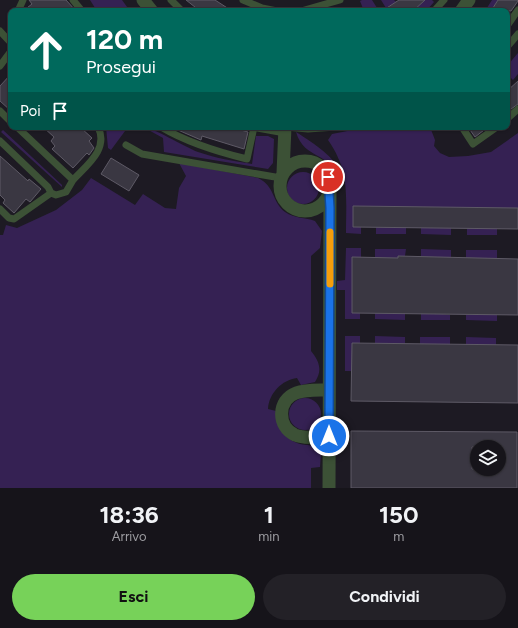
<!DOCTYPE html>
<html lang="it">
<style>
body{margin:0;font-family:Figtree,sans-serif;background:#232127;color:#f1f3f6;height:100vh;display:flex;flex-direction:column;font-size:15px;white-space:nowrap}
*{box-sizing:border-box;margin:0}
p{font-size:13px;color:#9e9ea2}
.icon{flex:none;width:22px;height:22px;fill:none;stroke:currentColor;stroke-width:2;stroke-linecap:round;stroke-linejoin:round}
.map{position:relative;height:488px;overflow:hidden}
.drawer{display:flex;flex-direction:column;background:#16141a;flex:1}
.drawer>*{flex:none}
.guide{position:absolute;left:8px;top:8px;width:502px;height:122px;border-radius:8px;box-shadow:0 1px 3px #0004,0 0 0 1px #353339;background:#00695c;color:#fff;overflow:hidden}
.controls{position:absolute;left:470px;top:440px;display:grid;gap:8px}
.controls a{display:grid;place-items:center;width:36px;height:36px;border-radius:50%;background:#16141a;box-shadow:0 1px 3px #0004,0 0 0 1px #353339;font-size:20px}
.pin{position:absolute;display:grid;place-items:center;width:34px;height:34px;color:#fff;margin:-17px;border:2px solid #fff;border-radius:50%;box-shadow:0 1px 4px #0007}
.me{position:absolute;width:44px;margin:-22px;rotate:0deg;stroke-linejoin:round;filter:drop-shadow(0 0 3px #0008)}
.turn{display:flex;align-items:center;gap:14px;height:84px;padding:0 12px;font-size:18px}
.turn .icon{width:52px;height:52px;stroke-width:2.5}
.turn b{display:block;font-size:28px;line-height:34px}
.then{display:flex;align-items:center;height:38px;padding:0 12px;background:#0003;gap:8px;font-size:15px}
.eta{display:flex;justify-content:space-evenly;align-items:center;height:68px;text-align:center}
.eta b{font-size:24px;font-weight:700;line-height:28px}
.primary-button{display:flex;gap:8px;margin-top:auto;padding:8px 12px}
.primary-button a{flex:1;height:46px;border-radius:24px;background:#77d259;color:#111;font-size:16px;font-weight:700;line-height:46px;text-align:center}
.primary-button a+a{background:#232127;color:#f1f3f6}
.map>svg:first-child{display:block}
.green{fill:#352153}
.building{fill:#3a3742;stroke:#5e5a66;fill-rule:evenodd}
.lines{fill:none;stroke-linecap:round;stroke-linejoin:round}
.lane{stroke:#3c5136;stroke-width:7}
.street{stroke:#3c5136;stroke-width:13}
.route-casing{stroke:#114b97;stroke-width:10}
.route{stroke:#1a73e8;stroke-width:7}
.slow{stroke:#f59e0b;stroke-width:7}
</style>
<div class="map">
<svg width="518" height="488" viewBox="0 0 518 488">
<rect width="100%" height="100%" fill="#1d1a23"/>
<path class="green" d="M90,0H122L130,11H97Z
M362,0H372L379,11H364L360,1Z
M381,0H394L396,2L386,8Z
M425,0H432L434,2L426,11H413Z
M492,0H498L491,11H485Z
M518,53V74L513,80L507,74V66Z
M106,127H128L111,150L108,148Z
M143,127C152,127 185,147 198,152C215,158 234,161 252,164L256,136H268L274,139L273,163L268,169L164,152L163,138Z
M368,127H430L435,140L434,146L440,153L449,157L468,156L491,152L518,133V208H490L497,228V235H467V228H473H444H451V235L421,234V228L406,227V234H376V227L353,206V226L361,227V234L346,233C346,197 350,171 328,140L332,134Z
M3,130L62,185V187L1,132Z
M296,132C308,140 335,156 338,170C339,174 339,179 339,183C330,148 305,162 296,132Z
M179,163L258,178C276,187 271,201 285,212C295,219 305,217 315,221L322,231L320,248L311,256V351C319,361 323,370 315,382L301,385L297,378C282,380 269,393 268,409L276,411C276,424 283,438 297,443C309,447 312,442 321,454L320,467L311,468V488H0V235H3L6,225L17,228L56,210L82,190L91,178L135,205L143,194L165,208L176,209L179,188L186,176Z
M287 188a16 16 0 1 1 32 0a16 16 0 1 1-32 0Z
M346,248H361V257L375,258V249H406L405,256H398L427,277V257L421,256V249L451,250V258H466V250H497V321L466,320V315H473V294H443V314L450,315V320H421V313H405V320L375,319V313H360V319H345V290H337V281L345,280Z
M345,336H360V343H352V364L375,344V336L405,337V344H420V337H450V345H466V337L496,338V345L518,373L345,371Z
M289 414a16 16 0 1 1 32 0a16 16 0 1 1-32 0Z"/>
<path class="building" d="M29,0H66L76,11H23L32,4Z
M186,0H215L232,11H200Z
M399,0H425L413,11H382Z
M498,0H518V1L511,11H491Z
M11,74V111L0,101V86Z
M518,81V104L507,112V91Z
M43,127H80L92,138L89,141L94,148L89,155L87,153L73,168L52,149L55,146L51,141L54,137Z
M171,127H230L248,132L244,149L202,136L201,140Z
M468,127H488L475,137Z
M0,156L28,181L29,179L41,189L30,202L26,199L14,213L3,203L5,200L0,195Z
M111,158L139,175L129,191L101,174Z
M353,206L518,208V229L353,227Z
M398,256L518,259V315L352,313V257L398,258Z
M352,343L518,345V403L351,401Z
M351,431L517,432V488H351ZM472,447H499V469H472Z"/>
<g class="lines">
<path class="lane" d="M73,0L82,11
M171,0L182,11
M243,0L262,8L277,11
M18,11L23,0
M301,11L340,0
M434,11L444,0
M507,26L518,10
M0,31L11,43
M507,47L518,34
M0,66L11,51
M0,111L11,122
M507,119L518,109
M17,127L73,180C87,165 109,149 98,127
M161,127C188,143 218,152 247,159L254,127
M251,127L285,133
M285,127L308,129L336,127
M462,127L473,144L497,127
M0,141L48,187L51,193L56,195L66,192L73,180
M126,145L142,154L281,178
M0,209L9,218L14,219L51,193"/>
<path class="street" d="M143,0L152,11
M461,11L469,0
M280 186a25 25 0 1 1 50 0a25 25 0 1 1-50 0Z
M283,173L285,127
M329,436C318,437 305,439 295,435C277,427 277,400 296,393C306,389 318,390 329,390
M329,488L330,189"/>
</g>
<g class="lines">
<g class="route-casing">
<path id="route" d="M328,177L330,208L329,436"/>
</g>
<use href="#route" class="route"/>
<path class="slow" d="M330,284V232"/>
</g>
</svg>
<div class="controls">
<a><svg class="icon" aria-label="layers" viewBox="0 0 24 24"><path d="M12 4l9 5-9 5-9-5zM3 14l9 5 9-5"/></svg></a>
</div>
<div class="pin" style="left:328px;top:177px;background:#d93025"><svg class="icon" aria-label="arrive" viewBox="0 0 24 24"><path d="M6 21V4h12l-3 4 3 4H6"/></svg></div>
<svg class="me" style="left:329px;top:436px" viewBox="-20 -20 40 40"><circle r="17" fill="#1a73e8" stroke="#fff" stroke-width="3"/><path d="M0-11L8 9 0 5-8 9z" fill="#fff"/></svg>
<div class="guide">
<div class="turn"><svg class="icon" aria-label="ahead" viewBox="0 0 24 24"><path d="M12 20V5M6 11l6-6 6 6"/></svg><div><b>120 m</b>Prosegui</div></div>
<div class="then">Poi<svg class="icon" aria-label="arrive" viewBox="0 0 24 24"><path d="M6 21V4h12l-3 4 3 4H6"/></svg></div>
</div>
</div>
<section class="drawer">
<div class="eta">
<div><b>18:36</b><p>Arrivo</p></div>
<div><b>1</b><p>min</p></div>
<div><b>150</b><p>m</p></div>
</div>
<div class="primary-button"><a>Esci</a><a>Condividi</a></div>
</section>
